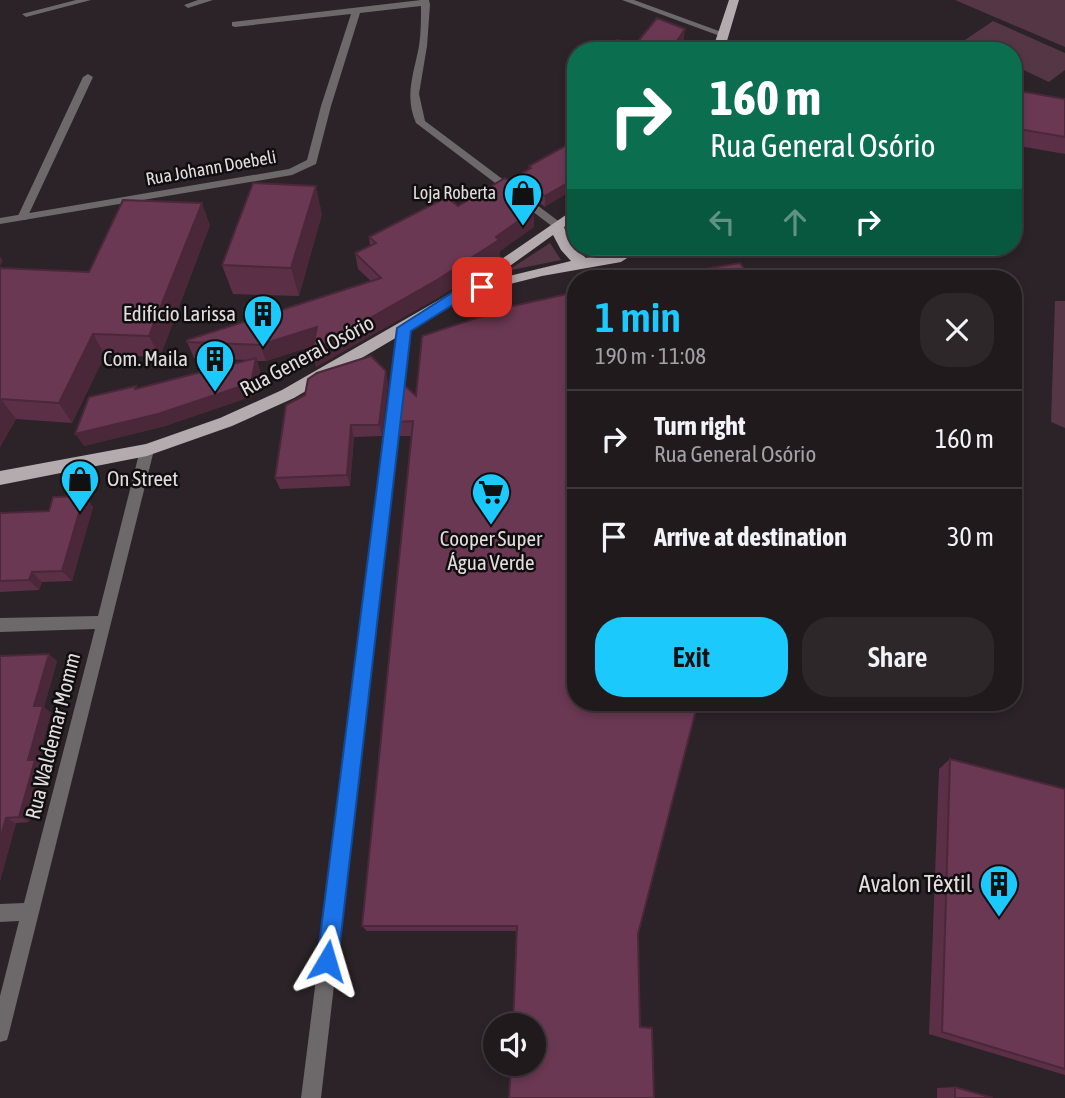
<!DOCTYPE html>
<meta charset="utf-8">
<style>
body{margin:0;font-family:"Asap Condensed",sans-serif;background:#2d272a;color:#f1f3f6;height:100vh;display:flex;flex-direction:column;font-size:26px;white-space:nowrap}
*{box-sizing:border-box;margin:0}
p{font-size:23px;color:#a2a1a4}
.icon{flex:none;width:38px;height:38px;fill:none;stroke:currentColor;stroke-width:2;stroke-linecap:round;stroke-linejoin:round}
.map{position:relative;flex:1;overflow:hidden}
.side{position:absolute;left:567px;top:270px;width:455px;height:441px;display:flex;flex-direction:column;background:#201a1d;border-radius:28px;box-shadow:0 4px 10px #0003,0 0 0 2px #3d383b}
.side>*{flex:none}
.guide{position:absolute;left:567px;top:42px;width:455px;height:214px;border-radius:28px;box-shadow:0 4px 10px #0003,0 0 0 2px #3d383b;background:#0b6e4f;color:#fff;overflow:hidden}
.fabs{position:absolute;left:483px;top:1013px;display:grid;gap:14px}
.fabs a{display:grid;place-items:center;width:63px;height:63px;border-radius:50%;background:#201a1d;box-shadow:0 4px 10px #0003,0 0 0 2px #3d383b;font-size:35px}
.pin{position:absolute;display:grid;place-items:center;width:60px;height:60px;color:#fff;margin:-30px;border-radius:14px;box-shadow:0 4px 10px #0006}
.me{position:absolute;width:77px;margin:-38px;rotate:7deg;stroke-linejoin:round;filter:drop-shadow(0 0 5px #0008)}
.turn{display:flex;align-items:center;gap:24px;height:147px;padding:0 28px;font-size:32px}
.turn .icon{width:91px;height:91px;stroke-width:2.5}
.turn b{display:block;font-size:49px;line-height:60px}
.lanes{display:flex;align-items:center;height:66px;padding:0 28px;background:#0003;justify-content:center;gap:35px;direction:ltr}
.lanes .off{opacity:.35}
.round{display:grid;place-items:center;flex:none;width:74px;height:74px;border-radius:28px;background:#2d272a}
.head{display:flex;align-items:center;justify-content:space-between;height:119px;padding:0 28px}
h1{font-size:42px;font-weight:600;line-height:52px;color:#1cc9fc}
.cta{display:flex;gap:14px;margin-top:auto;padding:14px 28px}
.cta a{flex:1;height:80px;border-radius:28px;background:#1cc9fc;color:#111;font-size:28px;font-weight:600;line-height:80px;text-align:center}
.cta a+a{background:#2d272a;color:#f1f3f6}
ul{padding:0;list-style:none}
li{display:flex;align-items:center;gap:21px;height:98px;padding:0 28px;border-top:2px solid #3d383b}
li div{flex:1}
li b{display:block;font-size:26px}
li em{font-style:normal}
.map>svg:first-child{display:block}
.green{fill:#553645}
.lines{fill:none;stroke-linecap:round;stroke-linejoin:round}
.lane{fill:#6d686a;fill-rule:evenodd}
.street{fill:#6d686a;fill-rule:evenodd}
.primary{fill:#b4abaf;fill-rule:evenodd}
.wall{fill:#5b3047}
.shaded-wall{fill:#4a2739}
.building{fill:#6a3852;stroke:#4a2739;stroke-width:2}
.route{fill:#1a73e8;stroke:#114b97;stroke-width:2}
.labels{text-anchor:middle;stroke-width:5;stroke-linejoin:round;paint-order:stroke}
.far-street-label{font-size:18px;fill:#e2dddf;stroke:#110e0f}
.far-poi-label{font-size:18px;fill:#e2dddf;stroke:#110e0f;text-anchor:end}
.poi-label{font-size:21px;fill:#e2dddf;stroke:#110e0f;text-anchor:end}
.street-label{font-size:21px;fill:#e2dddf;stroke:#110e0f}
.near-poi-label{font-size:24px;fill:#e2dddf;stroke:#110e0f;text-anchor:end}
</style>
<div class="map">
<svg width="1065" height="1098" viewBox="0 0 1065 1098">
<rect width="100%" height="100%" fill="#2b2327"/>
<path class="green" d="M955,0H1065V47Z
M993,21L1065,53V70L1049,82L1013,65V51H982L962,42Z
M550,243L561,260L507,271Z
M1055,301H1065V428L1051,422Z"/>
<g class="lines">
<path class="lane" d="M198,0H213L188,8L184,5Z
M88,74L93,77L27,218L26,220H18L17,218L83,77Z"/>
<path class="street" d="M76,0H91L26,17L22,14Z
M421,0H429L430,5L427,46L419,94L425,121L561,223V227H553L416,123C404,96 414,73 419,46C421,33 421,19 421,6L360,13L331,106L316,164L292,175L0,224V218L289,169L307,160L321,106L351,14L235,27L232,26V22Z
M622,0H634L727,34L720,36Z
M404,324L410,328L321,1098H301L398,328Z
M147,445L154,450L9,1033L7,1040L0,1042V996L19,921L0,922V904L24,903L95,629L0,632V618L98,616L140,450Z"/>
<path class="primary" d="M729,0H739L724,51H712Z
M576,208V219L564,227L570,244L586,258C606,255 626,246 644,247L621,262L542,276L470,294L294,398L232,426L147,456L0,485V471L146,444L220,418L282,390L458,289ZM553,235L561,250L571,261L489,281Z"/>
</g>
<path class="wall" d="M1013,90L1065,99V154L1013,145Z
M569,144L545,207L533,199L534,227L500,251V257L439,297L316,367L313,346L266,361H257L260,371L256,395L165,426L84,446L136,386L137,389L247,360L194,358L187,342L371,281L358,269L355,253L370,245L369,237L517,187V176L529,169V166Z
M322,214L299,296L233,294L222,265Z
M210,225L160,357L105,355L72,423L16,419L0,447V268L89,272Z
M388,383L382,436L354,437L350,486L280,489L275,478Z
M402,383L638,934L640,1027L517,931H367L362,926L412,436H400L397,422Z
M84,496L93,507L72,581L42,582L39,590L0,592V513L49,511Z
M0,656L57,661L44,707L51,713L38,762L44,766L29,822L16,823L0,881Z
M834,702H867L861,709Z
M950,759L1065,789V1075L929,1034L939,769Z
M955,1087L993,1098H937V1088Z"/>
<path class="shaded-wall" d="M685,29L684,40L676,51H670Z
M576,178V188L545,207V196Z
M316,186L322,214L299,296L291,268Z
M533,198L534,227L500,251V257L439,297L316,367L312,351L496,237L525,203Z
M202,203L210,225L160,357L149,336Z
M0,256L3,261L0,266Z
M317,327L321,343L266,361L260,345Z
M93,334L105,355L72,423L59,403Z
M256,358L260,371L256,395L165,426L84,446L75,434Z
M386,371L388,383L382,436L379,425Z
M1,399L16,419L0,447V400Z
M351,425L354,437L350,486L347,475Z
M84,496L93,507L72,581L62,571Z
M32,572L42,582L39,590L29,580Z
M49,654L57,661L44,707L51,713L38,762L44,766L29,822L19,817L34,706Z
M6,818L16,823L0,881V840Z"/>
<path class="building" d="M657,18L685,29L670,51H608L617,40L635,45Z
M1013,90L1065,99V137L1013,128Z
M576,136V178L545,196L517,176L531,168L529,166L569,144Z
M505,178L533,198L525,203L534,210L496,237L499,240L437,280L312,351L317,327L260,345L187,342V340L381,278L355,253L376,243L369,237L447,197L458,206Z
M253,183L316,186L291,268L222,265Z
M123,200L202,203L149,336L93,334L59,403L1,399L0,400V268L89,272Z
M740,263L751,278H649Z
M576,292V702H698L638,934L640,1027L652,1028L654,1098H509L511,1064H534V1026H513L517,926H362L413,421L397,422L402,383L416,396L422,336L513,306Z
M371,356L386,371L379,425H351L347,475L275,478L286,405L305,395L308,379L317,373Z
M256,358L251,383L158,414L75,434L89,397L136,386L135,389Z
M84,496L62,571L32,572L29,580L0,581V513L49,511L53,497Z
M49,654L34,706H43L28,760H35L19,817L6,818L0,840V656Z
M950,759L1065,789V1069L942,1032Z
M955,1087L993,1098H955Z"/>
<path class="route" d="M482,283L487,284V290L467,296L411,331L338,961L335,968L327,971L320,968L317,961L397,328L458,289Z"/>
<defs>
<g id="shop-pin" transform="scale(2.0125)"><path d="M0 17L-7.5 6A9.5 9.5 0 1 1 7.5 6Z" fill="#1cc9fc" stroke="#110e0f"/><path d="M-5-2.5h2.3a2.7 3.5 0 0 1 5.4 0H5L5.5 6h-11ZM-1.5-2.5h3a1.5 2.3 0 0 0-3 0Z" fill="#111"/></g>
<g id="building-pin" transform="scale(2.0125)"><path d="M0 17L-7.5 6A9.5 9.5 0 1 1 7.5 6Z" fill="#1cc9fc" stroke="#110e0f"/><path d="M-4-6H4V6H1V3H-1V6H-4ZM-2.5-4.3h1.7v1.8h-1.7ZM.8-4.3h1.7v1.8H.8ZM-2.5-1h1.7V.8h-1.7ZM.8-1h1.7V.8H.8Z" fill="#111"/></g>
<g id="supermarket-pin" transform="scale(2.0125)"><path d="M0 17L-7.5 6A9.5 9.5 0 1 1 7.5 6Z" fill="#1cc9fc" stroke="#110e0f"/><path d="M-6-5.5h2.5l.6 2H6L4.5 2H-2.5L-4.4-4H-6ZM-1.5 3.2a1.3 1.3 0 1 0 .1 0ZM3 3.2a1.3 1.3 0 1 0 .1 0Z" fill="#111"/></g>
</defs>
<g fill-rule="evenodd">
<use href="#shop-pin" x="523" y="193"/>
<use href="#building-pin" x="263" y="314"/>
<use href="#building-pin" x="215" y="359"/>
<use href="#shop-pin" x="80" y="479"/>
<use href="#supermarket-pin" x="491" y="492"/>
<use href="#building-pin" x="999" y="884"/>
</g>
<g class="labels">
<g class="far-street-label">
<text transform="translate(211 168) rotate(-10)" y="6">Rua Johann Doebeli</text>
</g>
<g class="far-poi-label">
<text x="496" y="199">Loja Roberta</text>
</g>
<g class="poi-label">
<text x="236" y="321">Edifício Larissa</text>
<text x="188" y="366">Com. Maila</text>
<text x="107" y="486" text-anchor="start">On Street</text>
<text x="491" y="546" text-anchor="middle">Cooper Super<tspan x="491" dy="24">Água Verde</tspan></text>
</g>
<g class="street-label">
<text transform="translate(307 356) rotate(-28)" y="7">Rua General Osório</text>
<text transform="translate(53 736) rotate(-76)" y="7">Rua Waldemar Momm</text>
</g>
<g class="near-poi-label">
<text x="972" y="892">Avalon Têxtil</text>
</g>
</g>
</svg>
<div class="fabs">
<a><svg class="icon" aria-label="sound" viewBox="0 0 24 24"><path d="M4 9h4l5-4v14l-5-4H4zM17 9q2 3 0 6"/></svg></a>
</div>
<div class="pin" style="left:482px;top:287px;background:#d93025"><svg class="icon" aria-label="arrive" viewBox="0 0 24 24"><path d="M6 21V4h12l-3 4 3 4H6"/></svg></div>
<svg class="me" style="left:327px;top:961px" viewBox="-20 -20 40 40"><path d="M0-17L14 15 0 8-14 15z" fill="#1a73e8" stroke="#fff" stroke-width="4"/></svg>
<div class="guide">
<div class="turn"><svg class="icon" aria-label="right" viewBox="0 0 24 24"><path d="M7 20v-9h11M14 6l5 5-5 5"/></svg><div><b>160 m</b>Rua General Osório</div></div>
<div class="lanes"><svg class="icon off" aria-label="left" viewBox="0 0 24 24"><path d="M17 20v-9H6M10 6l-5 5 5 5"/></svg><svg class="icon off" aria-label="ahead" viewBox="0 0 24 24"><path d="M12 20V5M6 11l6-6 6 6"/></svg><svg class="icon" aria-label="right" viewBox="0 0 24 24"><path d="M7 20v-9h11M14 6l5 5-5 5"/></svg></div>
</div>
<section class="side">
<div class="head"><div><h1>1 min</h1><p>190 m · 11:08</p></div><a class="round"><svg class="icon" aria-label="close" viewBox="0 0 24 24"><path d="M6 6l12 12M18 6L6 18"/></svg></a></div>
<ul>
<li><svg class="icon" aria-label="right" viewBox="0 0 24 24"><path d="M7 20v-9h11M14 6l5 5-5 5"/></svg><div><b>Turn right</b><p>Rua General Osório</p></div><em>160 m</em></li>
<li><svg class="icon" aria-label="arrive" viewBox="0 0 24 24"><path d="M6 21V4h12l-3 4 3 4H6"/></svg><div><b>Arrive at destination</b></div><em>30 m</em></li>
</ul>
<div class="cta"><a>Exit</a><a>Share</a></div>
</section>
</div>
